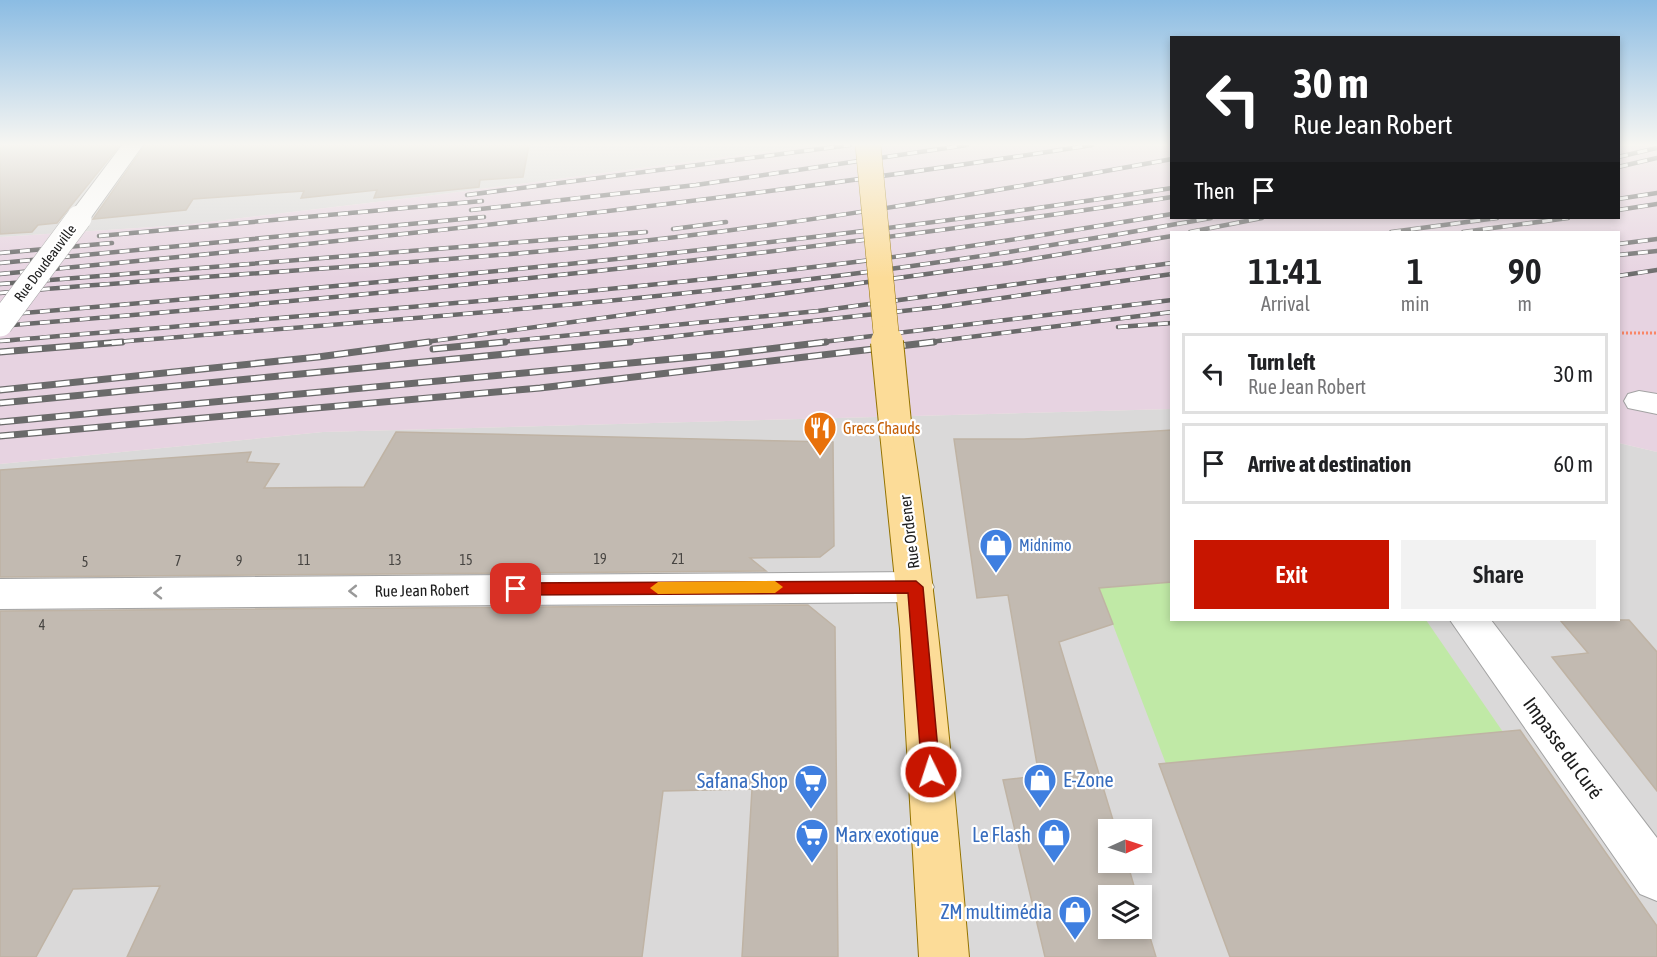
<!DOCTYPE html>
<meta charset="utf-8">
<style>
body{margin:0;font-family:"Asap Condensed",sans-serif;background:#f2f2f2;color:#202124;height:100vh;display:flex;flex-direction:column;font-size:22px;white-space:nowrap}
*{box-sizing:border-box;margin:0}
p{font-size:20px;color:#757577}
.icon{flex:none;width:33px;height:33px;fill:none;stroke:currentColor;stroke-width:2;stroke-linecap:round;stroke-linejoin:round}
.map{position:relative;flex:1;overflow:hidden}
.sheet{position:absolute;left:1170px;top:231px;width:450px;height:390px;display:flex;flex-direction:column;background:#fff;border-radius:0px;box-shadow:0 3px 9px #0003}
.sheet>*{flex:none}
.guide{position:absolute;left:1170px;top:36px;width:450px;height:183px;border-radius:0px;box-shadow:0 3px 9px #0003;background:#202124;color:#fff;overflow:hidden}
.needle{width:39px;rotate:87deg}
.controls{position:absolute;left:1098px;top:819px;display:grid;gap:12px}
.controls a{display:grid;place-items:center;width:54px;height:54px;border-radius:0px;background:#fff;box-shadow:0 3px 9px #0003;font-size:30px}
.pin{position:absolute;display:grid;place-items:center;width:51px;height:51px;color:#fff;margin:-26px;border-radius:12px;box-shadow:0 3px 9px #0006}
.me{position:absolute;width:66px;margin:-33px;rotate:356deg;stroke-linejoin:round;filter:drop-shadow(0 0 4px #0008)}
.turn{display:flex;align-items:center;gap:21px;height:126px;padding:0 24px;font-size:27px}
.turn .icon{width:78px;height:78px;stroke-width:2.5}
.turn b{display:block;font-size:42px;line-height:51px}
.then{display:flex;align-items:center;height:57px;padding:0 24px;background:#0003;gap:12px;font-size:22px}
.eta{display:flex;justify-content:space-evenly;align-items:center;height:102px;text-align:center}
.eta b{font-size:36px;font-weight:600;line-height:42px}
.cta{display:flex;gap:12px;margin-top:auto;padding:12px 24px}
.cta a{flex:1;height:69px;border-radius:0px;background:#c81500;color:#fff;font-size:24px;font-weight:600;line-height:69px;text-align:center}
.cta a+a{background:#f2f2f2;color:#202124}
ul{padding:0;list-style:none}
li{display:flex;align-items:center;gap:18px;height:81px;margin:0 12px 9px;padding:0 12px;border:3px solid #e0e0e0;border-radius:0px}
li div{flex:1}
li b{display:block;font-size:22px}
li em{font-style:normal}
.map>svg:first-child{display:block}
.residential{fill:#dad9d9;fill-rule:evenodd}
.industrial{fill:#e7d3e1}
.grass{fill:#c0e9a6}
.building{fill:#c2bab1;stroke:#bfb3a4;stroke-width:1.5}
.lines{fill:none;stroke-linecap:round;stroke-linejoin:round}
.minor-casing{stroke:#a3a3a3;stroke-width:2}
.major-casing{stroke:#947300;stroke-width:2}
.path{stroke:#fa8566;stroke-width:3;stroke-dasharray:2 2;stroke-linecap:butt}
.minor{fill:#fff;fill-rule:evenodd}
.major{fill:#fcdc98;fill-rule:evenodd}
.rail-far1-casing{stroke:#6a6a6a;stroke-width:4.5}
.rail-casing{stroke:#6a6a6a;stroke-width:7}
.rail-far1{stroke:#fff;stroke-width:3;stroke-dasharray:10;stroke-linecap:butt}
.rail{stroke:#fff;stroke-width:4.5;stroke-dasharray:14;stroke-linecap:butt}
.minor-bridge-casing{stroke:#a3a3a3;stroke-width:26;stroke-linecap:butt}
.major-bridge-far1-casing{stroke:#947300;stroke-width:26;stroke-linecap:butt}
.major-bridge-casing{stroke:#947300;stroke-width:34;stroke-linecap:butt}
.minor-bridge{stroke:#fff;stroke-width:25}
.major-bridge-far1{stroke:#fcdc98;stroke-width:25}
.major-bridge{stroke:#fcdc98;stroke-width:32}
.oneway{stroke:#999}
.route{fill:#c81500;stroke:#820e00;stroke-width:1.5}
.slow{fill:#f59e0b}
.labels{text-anchor:middle;stroke-width:4.5;stroke-linejoin:round;paint-order:stroke}
.far-street-label{font-size:14px;fill:#1c1c1c;stroke:#fff}
.number-label{font-size:14px;fill:#464441}
.food-label{font-size:16px;fill:#c56008;stroke:#fff;text-anchor:start}
.street-label{font-size:16px;fill:#1c1c1c;stroke:#fff}
.shop-label{font-size:16px;fill:#366cbe;stroke:#fff;text-anchor:start}
.near-street-label{font-size:20px;fill:#1c1c1c;stroke:#fff}
.near-shop-label{font-size:20px;fill:#366cbe;stroke:#fff;text-anchor:end}
</style>
<div class="map">
<svg width="1657" height="957" viewBox="0 0 1657 957">
<rect width="100%" height="100%" fill="#eeebe1"/>
<path class="residential" d="M0,145H816L427,196L183,225L0,237Z
M1171,409L1172,620H1618L1619,443L1657,452V957H0V464L323,432ZM1108,830H1142V862H1108ZM1108,896H1142V928H1108Z"/>
<path class="industrial" d="M817,145H1171L1172,218H1618L1619,145H1657V452L1619,443L1618,232H1172L1171,409L323,432L0,464V237L183,225L427,196Z"/>
<path class="grass" d="M1171,582L1172,620H1426L1503,732L1166,764L1099,588Z"/>
<path class="building" d="M0,145H120L57,223L38,225L32,232L0,234Z
M145,145H529L523,177L480,180L479,187L374,198L377,190L301,198L304,191L193,199L186,210L93,219Z
M1172,430V582L1099,588L1113,624L1059,642L1116,830H1108V862H1127L1137,896H1108V928H1142V911L1156,957H1045L1003,780L1039,776L1008,595L977,598L954,439H1024Z
M396,432L833,442L834,546L820,557L750,558L766,571L0,577V470L251,452L247,462L279,464L264,488L364,487Z
M808,605L835,627L838,957H742L752,789L663,791L642,957H127L160,886L73,889L36,957H0V611Z
M1560,620H1629L1657,652V791L1552,657L1588,653Z
M1520,730L1657,926V957H1230L1159,764Z"/>
<g class="lines">
<g class="minor-casing">
<path id="minor" d="M122,145H143L87,223H71L67,218Z
M1639,391L1657,394V414L1628,408L1624,401L1628,394Z
M916,572L929,577L934,587L929,597L916,602L0,609V579Z
M1450,620H1491L1657,838V901L1640,894Z"/>
</g>
<g class="major-casing">
<path id="major" d="M896,422L907,425L912,433C938,607 954,782 969,957H919L900,629L880,433L885,425Z"/>
</g>
<path class="path" d="M1618,333H1657"/>
<use href="#minor" class="minor"/>
<use href="#major" class="major"/>
<g class="rail-far1-casing">
<path id="rail-far1" d="M1618,157L1657,148
M1618,167L1657,158
M467,195L850,145
M1618,199L1657,193
M471,210L696,185L967,145
M1618,210L1657,204
M673,229L726,222
M1190,232L1262,218
M1391,232L1497,218
M1463,232L1568,218
M99,236L482,201
M1618,244L1657,239
M0,253L112,243
M1618,255L1657,251
M0,263L484,217
M0,274C365,240 730,202 1092,145
M1618,276L1657,270
M0,284L646,232
M0,293C199,275 399,266 597,246C790,226 981,194 1172,159
M0,315C392,282 783,249 1172,188
M0,326C392,294 783,257 1172,197
M1118,327L1172,323
M0,341C293,316 587,296 879,259C977,246 1075,230 1172,214
M104,343C373,321 644,303 912,266C1012,252 1112,236 1211,218
M418,343L1008,263L1172,236
M490,343L818,311L1172,263
M614,343L939,307L1172,274
M814,343L1172,300
M922,343L1172,312"/>
</g>
<g class="rail-casing">
<path id="rail" d="M433,349L505,342
M0,352L122,342
M0,390L318,357L429,342
M0,403L630,342
M0,422L726,354L826,342
M0,436L540,388L934,342"/>
</g>
<use href="#rail-far1" class="rail-far1"/>
<use href="#rail" class="rail"/>
<g class="minor-bridge-casing">
<path id="minor-bridge" d="M0,324L79,218"/>
</g>
<g class="major-bridge-far1-casing">
<path id="major-bridge-far1" d="M868,145L887,343"/>
</g>
<g class="major-bridge-casing">
<path id="major-bridge" d="M887,342L896,433"/>
</g>
<use href="#minor-bridge" class="minor-bridge"/>
<use href="#major-bridge-far1" class="major-bridge-far1"/>
<use href="#major-bridge" class="major-bridge"/>
</g>
<defs><path id="oneway-chevron" d="M-2-3.5L2.5 0L-2 3.5" fill="none" stroke-width="1.6" stroke-linecap="round" stroke-linejoin="round" transform="scale(1.5)"/></defs>
<g class="oneway">
<use href="#oneway-chevron" transform="translate(353 591) rotate(179)"/>
<use href="#oneway-chevron" transform="translate(158 593) rotate(179)"/>
</g>
<linearGradient id="sky" x2="0" y2="1"><stop stop-color="#8bbce3"/><stop offset="0.52" stop-color="#f7f6f2"/><stop offset="1" stop-color="#f7f6f2" stop-opacity="0"/></linearGradient>
<rect width="1657" height="278" fill="url(#sky)"/>
<path class="route" d="M916,581L923,587L940,772L937,778L931,781L925,778L922,772L908,593L516,595L508,589L516,583Z"/>
<path class="slow" d="M775,581L783,587L775,593L658,594L650,588L658,582Z"/>
<defs>
<g id="restaurant-pin" transform="scale(1.725)"><path d="M0 17L-7.5 6A9.5 9.5 0 1 1 7.5 6Z" fill="#e8710a" stroke="#fff"/><path d="M-5-6h1v4h1v-4h1v4h1v-4h1v5L-1.5 .5V6h-2V.5L-5-1ZM5-6V6H3V1.5H1.5Q1.5-4 5-6Z" fill="#fff"/></g>
<g id="shop-pin" transform="scale(1.725)"><path d="M0 17L-7.5 6A9.5 9.5 0 1 1 7.5 6Z" fill="#3f7fe0" stroke="#fff"/><path d="M-5-2.5h2.3a2.7 3.5 0 0 1 5.4 0H5L5.5 6h-11ZM-1.5-2.5h3a1.5 2.3 0 0 0-3 0Z" fill="#fff"/></g>
<g id="supermarket-pin" transform="scale(1.725)"><path d="M0 17L-7.5 6A9.5 9.5 0 1 1 7.5 6Z" fill="#3f7fe0" stroke="#fff"/><path d="M-6-5.5h2.5l.6 2H6L4.5 2H-2.5L-4.4-4H-6ZM-1.5 3.2a1.3 1.3 0 1 0 .1 0ZM3 3.2a1.3 1.3 0 1 0 .1 0Z" fill="#fff"/></g>
</defs>
<g fill-rule="evenodd">
<use href="#restaurant-pin" x="820" y="428"/>
<use href="#shop-pin" x="996" y="545"/>
<use href="#shop-pin" x="1040" y="780"/>
<use href="#supermarket-pin" x="811" y="781"/>
<use href="#supermarket-pin" x="812" y="835"/>
<use href="#shop-pin" x="1054" y="835"/>
<use href="#shop-pin" x="1075" y="912"/>
</g>
<g class="labels">
<g class="far-street-label">
<text transform="translate(45 263) rotate(-53)" y="5">Rue Doudeauville</text>
</g>
<g class="number-label">
<text x="600" y="564">19</text>
<text x="678" y="564">21</text>
<text x="304" y="565">11</text>
<text x="395" y="565">13</text>
<text x="466" y="565">15</text>
<text x="178" y="566">7</text>
<text x="239" y="566">9</text>
<text x="85" y="567">5</text>
<text x="42" y="630">4</text>
</g>
<g class="food-label">
<text x="843" y="434">Grecs Chauds</text>
</g>
<g class="street-label">
<text transform="translate(909 532) rotate(-97)" y="6">Rue Ordener</text>
<text transform="translate(422 590) rotate(-1)" y="6">Rue Jean Robert</text>
</g>
<g class="shop-label">
<text x="1019" y="551">Midnimo</text>
</g>
<g class="near-street-label">
<text transform="translate(1563 748) rotate(54)" y="7">Impasse du Curé</text>
</g>
<g class="near-shop-label">
<text x="1063" y="787" text-anchor="start">E-Zone</text>
<text x="788" y="788">Safana Shop</text>
<text x="835" y="842" text-anchor="start">Marx exotique</text>
<text x="1031" y="842">Le Flash</text>
<text x="1052" y="919">ZM multimédia</text>
</g>
</g>
</svg>
<div class="controls">
<a><svg class="needle" viewBox="-14 -14 28 28"><path d="M0-13l5 13h-10z" fill="#e53935"/><path d="M0 13l5-13h-10z" fill="#757577"/></svg></a>
<a><svg class="icon" aria-label="layers" viewBox="0 0 24 24"><path d="M12 4l9 5-9 5-9-5zM3 14l9 5 9-5"/></svg></a>
</div>
<div class="pin" style="left:516px;top:589px;background:#d93025"><svg class="icon" aria-label="arrive" viewBox="0 0 24 24"><path d="M6 21V4h12l-3 4 3 4H6"/></svg></div>
<svg class="me" style="left:931px;top:772px" viewBox="-20 -20 40 40"><circle r="17" fill="#c81500" stroke="#fff" stroke-width="3"/><path d="M0-11L8 9 0 5-8 9z" fill="#fff"/></svg>
<div class="guide">
<div class="turn"><svg class="icon" aria-label="left" viewBox="0 0 24 24"><path d="M17 20v-9H6M10 6l-5 5 5 5"/></svg><div><b>30 m</b>Rue Jean Robert</div></div>
<div class="then">Then<svg class="icon" aria-label="arrive" viewBox="0 0 24 24"><path d="M6 21V4h12l-3 4 3 4H6"/></svg></div>
</div>
<section class="sheet">
<div class="eta">
<div><b>11:41</b><p>Arrival</p></div>
<div><b>1</b><p>min</p></div>
<div><b>90</b><p>m</p></div>
</div>
<ul>
<li><svg class="icon" aria-label="left" viewBox="0 0 24 24"><path d="M17 20v-9H6M10 6l-5 5 5 5"/></svg><div><b>Turn left</b><p>Rue Jean Robert</p></div><em>30 m</em></li>
<li><svg class="icon" aria-label="arrive" viewBox="0 0 24 24"><path d="M6 21V4h12l-3 4 3 4H6"/></svg><div><b>Arrive at destination</b></div><em>60 m</em></li>
</ul>
<div class="cta"><a>Exit</a><a>Share</a></div>
</section>
</div>
